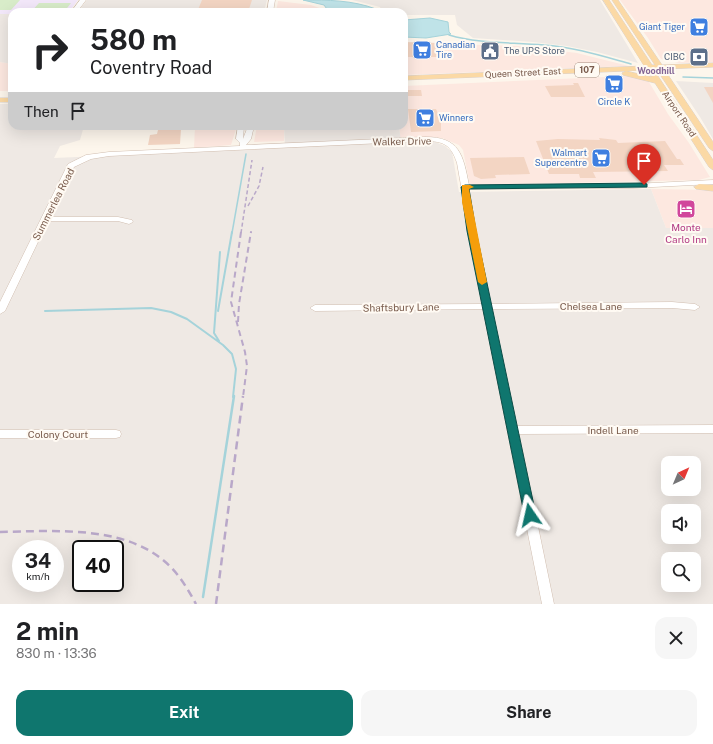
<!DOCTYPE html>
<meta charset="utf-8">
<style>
body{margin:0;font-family:"Public Sans",sans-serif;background:#f6f6f6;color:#202124;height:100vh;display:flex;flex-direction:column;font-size:15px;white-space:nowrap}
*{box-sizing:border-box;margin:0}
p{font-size:13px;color:#757577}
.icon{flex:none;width:22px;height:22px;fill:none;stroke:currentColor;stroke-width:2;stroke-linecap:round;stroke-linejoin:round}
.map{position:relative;height:604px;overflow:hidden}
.drawer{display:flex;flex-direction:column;background:#fff;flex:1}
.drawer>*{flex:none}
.top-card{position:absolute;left:8px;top:8px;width:400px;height:122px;border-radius:12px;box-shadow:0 4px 16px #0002;background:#fff;color:#202124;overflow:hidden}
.needle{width:26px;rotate:44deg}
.buttons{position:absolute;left:661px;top:456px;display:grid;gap:8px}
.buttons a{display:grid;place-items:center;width:40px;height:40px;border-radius:8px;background:#fff;box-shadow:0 4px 16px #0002;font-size:20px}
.speed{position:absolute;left:12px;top:540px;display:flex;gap:8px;font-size:20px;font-weight:700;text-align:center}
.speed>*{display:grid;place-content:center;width:52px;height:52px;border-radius:50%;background:#fff;box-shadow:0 4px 16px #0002;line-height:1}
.speed small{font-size:10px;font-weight:400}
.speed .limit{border:2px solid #111;border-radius:6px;background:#fff;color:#111}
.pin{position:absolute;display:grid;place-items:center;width:34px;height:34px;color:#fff;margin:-41px -17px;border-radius:50% 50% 50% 0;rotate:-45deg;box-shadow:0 0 4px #0007}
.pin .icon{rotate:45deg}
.me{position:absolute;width:44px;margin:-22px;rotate:349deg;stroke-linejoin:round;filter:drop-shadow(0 0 3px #0008)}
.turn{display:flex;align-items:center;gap:14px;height:84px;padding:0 16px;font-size:18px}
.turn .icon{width:52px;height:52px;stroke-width:2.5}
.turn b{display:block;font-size:28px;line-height:34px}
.then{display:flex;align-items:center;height:38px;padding:0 16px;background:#0003;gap:8px;font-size:15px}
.round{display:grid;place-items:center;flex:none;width:42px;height:42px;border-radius:12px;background:#f6f6f6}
.summary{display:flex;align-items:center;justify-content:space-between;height:68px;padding:0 16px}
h1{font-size:24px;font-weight:700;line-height:30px}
.button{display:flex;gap:8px;margin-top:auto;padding:8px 16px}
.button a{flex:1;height:46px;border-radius:12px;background:#0f766e;color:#fff;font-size:16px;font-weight:700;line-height:46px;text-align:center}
.button a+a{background:#f6f6f6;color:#202124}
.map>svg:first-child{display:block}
.commercial{fill:#fde8e0}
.industrial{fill:#efe9e4;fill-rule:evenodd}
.education{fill:#f3e8fa}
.green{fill:#d8ecc9}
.water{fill:#bfe3e8;stroke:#a5d3da}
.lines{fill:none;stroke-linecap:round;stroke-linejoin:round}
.stream-far2{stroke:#a5d3da;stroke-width:1.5}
.stream-far1{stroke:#a5d3da;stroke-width:2}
.stream{stroke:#a5d3da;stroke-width:2.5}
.building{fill:#f3d5c3}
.minor-casing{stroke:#d1beb0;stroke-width:1}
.major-casing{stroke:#dad1cd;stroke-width:1}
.minor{fill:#fff;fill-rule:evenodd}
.major{fill:#fbd9a5;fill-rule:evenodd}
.rail-far2{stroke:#b9a8c9;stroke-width:1.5;stroke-dasharray:4 2.5;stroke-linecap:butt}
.rail-far1{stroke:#b9a8c9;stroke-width:2;stroke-dasharray:6 4;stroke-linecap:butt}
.rail{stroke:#b9a8c9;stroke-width:2.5;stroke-dasharray:8 5;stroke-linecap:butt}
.route{fill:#0f766e;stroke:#0a4d48}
.slow{fill:#f59e0b}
.labels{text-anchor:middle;stroke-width:4;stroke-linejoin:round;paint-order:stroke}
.far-shop-label{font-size:9px;fill:#366cbe;stroke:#fffaf3;text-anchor:end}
.far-service-label{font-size:9px;fill:#4e5e75;stroke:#fffaf3;text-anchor:start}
.shield{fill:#fffaf3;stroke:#a28b7f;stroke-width:1}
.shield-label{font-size:9px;font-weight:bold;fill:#7a5c4d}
.far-neighbourhood-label{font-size:9px;font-weight:bold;fill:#846695;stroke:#fffaf3}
.far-street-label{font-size:9px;fill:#7a5c4d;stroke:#fffaf3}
.street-label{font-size:10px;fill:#7a5c4d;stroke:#fffaf3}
.hotel-label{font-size:10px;fill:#b23c85;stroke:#fffaf3}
</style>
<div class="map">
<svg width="713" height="604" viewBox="0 0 713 604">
<rect width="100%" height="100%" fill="#fdf6ec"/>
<path class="commercial" d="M620,0H713V62L679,63L661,59L648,38Z
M278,1L311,5L322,9V12H276Z
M404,43L518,46L577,53L629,66L404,75Z
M0,62L12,64V91H0Z
M628,76L636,77L649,82L668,114L689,143L710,177L699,180L470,185L463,150L459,145L442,138L400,137L399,126H404V86Z
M195,126H237L231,145L194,148Z
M257,126H284V141L254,142Z
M651,189L713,190V228H666Z"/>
<path class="industrial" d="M87,0H267L264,12H78Z
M352,0H600L638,63L597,52L567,46L533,42L473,38L457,25L455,15H404V12H382L380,7Z
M0,14H12V64L0,62Z
M676,81L713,83V139L700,117Z
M0,104H12V126H84L80,140L60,146L54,158L285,148L284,126H399L401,142L422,141L435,142L445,146L452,152L459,192L651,189L666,228H713V604H0ZM668,463H694V489H668ZM668,511H694V537H668ZM21,549H55V583H21ZM81,549H115V583H81ZM668,559H694V585H668Z"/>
<path class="education" d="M0,0H78L69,12H12V14H0Z"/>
<path class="green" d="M0,0H20L11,10H0Z
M39,3H71L64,12H31Z"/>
<path class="water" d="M303,0C328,0 352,0 376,9V12H329L324,5Z
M430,18L448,22L449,32L451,34L426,38L404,37V20Z"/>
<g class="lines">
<path class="stream-far2" d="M449,35C479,44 512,42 544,45C574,47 602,56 631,64
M683,77L713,78
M232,233L246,154"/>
<path class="stream-far1" d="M45,311L151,308L171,312L187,319L223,345L232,354L236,369L233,397
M218,311L232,232
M219,341L214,333L220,252"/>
<path class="stream" d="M203,597L234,396"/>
</g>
<path class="building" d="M202,0H252L248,12H197Z
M404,42L440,43L441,57H404Z
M573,83H578L585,97H551L545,86L574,85Z
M704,87H713V103Z
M404,90H421L422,96H404Z
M408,109H436L441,120V131L411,132Z
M181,129L180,144L148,145L150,135L157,134L158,130Z
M599,138L616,140L618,143L665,141L677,159H680L684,165H664L668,171L593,172L596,178H580L579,174H549L536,141L558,139L600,140Z
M524,157L530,174L495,175L496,178L481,179L474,176L470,158Z"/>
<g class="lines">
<g class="minor-casing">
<path id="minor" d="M80,0H86L77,12H71Z
M269,0H275L273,12H267Z
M238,126H244L243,139L248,126H254L251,139L246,145L425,137C460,137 463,155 469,185L633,184L713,180V184L633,188L469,189L476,231L491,304L672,302L695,304L700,307L695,310L672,308L492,309L517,426L713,425V433L519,434L554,604H542L483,309L315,311L310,308L315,305L482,304L457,163C451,145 444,141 425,141L109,156L91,159L74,167L50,217H118L132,220L133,222L129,224L118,221H48L5,311L0,314V302L68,164L86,155L109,152L240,146V143L236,139Z
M0,430H116L120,431L121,434L120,437L116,438H0Z"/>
</g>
<g class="major-casing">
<path id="major" d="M603,0H609L652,65H655L612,0H618L662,65L713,63V67L664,69L713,142V151L709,148L657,70H654L713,160V170L709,167L655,83L623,75L622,73L626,71L404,80V76L644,66ZM647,70L652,77L626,71Z
M0,98H12V102H0Z
M699,184L713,185V191L696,189L694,187Z"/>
</g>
<use href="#minor" class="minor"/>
<use href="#major" class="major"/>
<path class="rail-far2" d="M248,206L259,186L263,167
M241,233L252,160
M251,233V231"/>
<path class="rail-far1" d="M241,232L231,302L245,352L247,366L243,397
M238,322L239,304L251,232"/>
<path class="rail" d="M0,532C60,531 140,523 180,578C186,586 191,595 196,604
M216,604L243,396"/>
</g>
<path class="route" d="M644,183L647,184V187L469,189L476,231L536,515L534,518H525L467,231L461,187L465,185Z"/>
<path class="slow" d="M462,185H470L474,187L469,189L487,282L482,285L478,282L462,202Z"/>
<defs>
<g id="supermarket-square" transform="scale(1)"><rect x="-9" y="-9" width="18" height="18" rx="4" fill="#3f7fe0" stroke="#fffaf3"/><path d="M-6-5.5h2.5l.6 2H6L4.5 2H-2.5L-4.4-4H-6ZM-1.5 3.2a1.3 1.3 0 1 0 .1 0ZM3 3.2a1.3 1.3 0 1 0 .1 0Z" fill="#fff"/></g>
<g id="civic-square" transform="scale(1)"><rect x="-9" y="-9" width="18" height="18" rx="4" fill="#5c6f8a" stroke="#fffaf3"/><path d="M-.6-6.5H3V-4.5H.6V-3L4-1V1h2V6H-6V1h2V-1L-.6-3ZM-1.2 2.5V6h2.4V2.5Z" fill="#fff"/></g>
<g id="bank-square" transform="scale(1)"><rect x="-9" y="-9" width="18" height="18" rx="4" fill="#5c6f8a" stroke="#fffaf3"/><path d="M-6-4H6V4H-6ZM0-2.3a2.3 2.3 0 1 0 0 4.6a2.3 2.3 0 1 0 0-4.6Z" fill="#fff"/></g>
<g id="hotel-square" transform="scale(1)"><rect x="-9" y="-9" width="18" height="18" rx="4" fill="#d1479c" stroke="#fffaf3"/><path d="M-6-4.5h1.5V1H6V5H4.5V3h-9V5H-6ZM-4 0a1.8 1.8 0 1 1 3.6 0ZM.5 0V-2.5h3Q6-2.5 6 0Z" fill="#fff"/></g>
</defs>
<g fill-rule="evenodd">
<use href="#supermarket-square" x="699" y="27"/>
<use href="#supermarket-square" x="422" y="50"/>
<use href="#civic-square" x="490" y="51"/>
<use href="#bank-square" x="699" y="57"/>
<use href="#supermarket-square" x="614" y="84"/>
<use href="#supermarket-square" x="425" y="118"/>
<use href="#supermarket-square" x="601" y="158"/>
<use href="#hotel-square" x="686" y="209"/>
</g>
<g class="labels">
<g class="far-shop-label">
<text x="685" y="30">Giant Tiger</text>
<text x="436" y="48" text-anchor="start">Canadian<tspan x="436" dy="10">Tire</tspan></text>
<text x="614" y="105" text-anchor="middle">Circle K</text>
<text x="439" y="121" text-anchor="start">Winners</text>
<text x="587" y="156">Walmart<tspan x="587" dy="10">Supercentre</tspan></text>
</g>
<g class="far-service-label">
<text x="504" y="54">The UPS Store</text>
<text x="685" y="60" text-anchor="end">CIBC</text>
</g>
<rect class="shield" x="575" y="63" width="24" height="14" rx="3"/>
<g class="shield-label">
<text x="587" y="73">107</text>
</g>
<g class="far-neighbourhood-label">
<text x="656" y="74">Woodhill</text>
</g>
<g class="far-street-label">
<text transform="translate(523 73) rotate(-3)" y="3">Queen Street East</text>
<text transform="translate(679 114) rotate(56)" y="3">Airport Road</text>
</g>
<g class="street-label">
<text transform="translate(402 141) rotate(-1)" y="4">Walker Drive</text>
<text transform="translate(53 204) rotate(-63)" y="4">Summerlea Road</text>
<text x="591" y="310">Chelsea Lane</text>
<text transform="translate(401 307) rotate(-1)" y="4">Shaftsbury Lane</text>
<text x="613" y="434">Indell Lane</text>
<text x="58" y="438">Colony Court</text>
</g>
<g class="hotel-label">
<text x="686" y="231">Monte<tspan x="686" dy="12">Carlo Inn</tspan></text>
</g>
</g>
</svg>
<div class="buttons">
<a><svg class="needle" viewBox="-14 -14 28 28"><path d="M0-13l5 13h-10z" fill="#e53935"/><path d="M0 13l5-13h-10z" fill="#757577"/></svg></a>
<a><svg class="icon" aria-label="sound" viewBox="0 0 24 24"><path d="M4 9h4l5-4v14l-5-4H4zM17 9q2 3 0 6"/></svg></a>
<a><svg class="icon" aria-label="search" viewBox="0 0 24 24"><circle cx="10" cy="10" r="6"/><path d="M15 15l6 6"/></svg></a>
</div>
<div class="speed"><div>34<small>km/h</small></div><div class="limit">40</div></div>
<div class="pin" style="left:644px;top:185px;background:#d93025"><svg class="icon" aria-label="arrive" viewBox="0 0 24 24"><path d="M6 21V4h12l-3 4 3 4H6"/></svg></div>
<svg class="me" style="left:530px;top:515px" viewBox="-20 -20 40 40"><path d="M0-17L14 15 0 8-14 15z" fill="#0f766e" stroke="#fff" stroke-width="4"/></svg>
<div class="top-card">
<div class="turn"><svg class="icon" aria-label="right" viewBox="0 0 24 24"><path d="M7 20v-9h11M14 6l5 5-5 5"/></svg><div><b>580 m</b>Coventry Road</div></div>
<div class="then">Then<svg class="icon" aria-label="arrive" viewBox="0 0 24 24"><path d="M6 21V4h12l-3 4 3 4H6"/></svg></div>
</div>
</div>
<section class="drawer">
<div class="summary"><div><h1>2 min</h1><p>830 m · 13:36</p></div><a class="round"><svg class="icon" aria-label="close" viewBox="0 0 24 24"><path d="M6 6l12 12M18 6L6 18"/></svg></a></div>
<div class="button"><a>Exit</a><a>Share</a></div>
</section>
